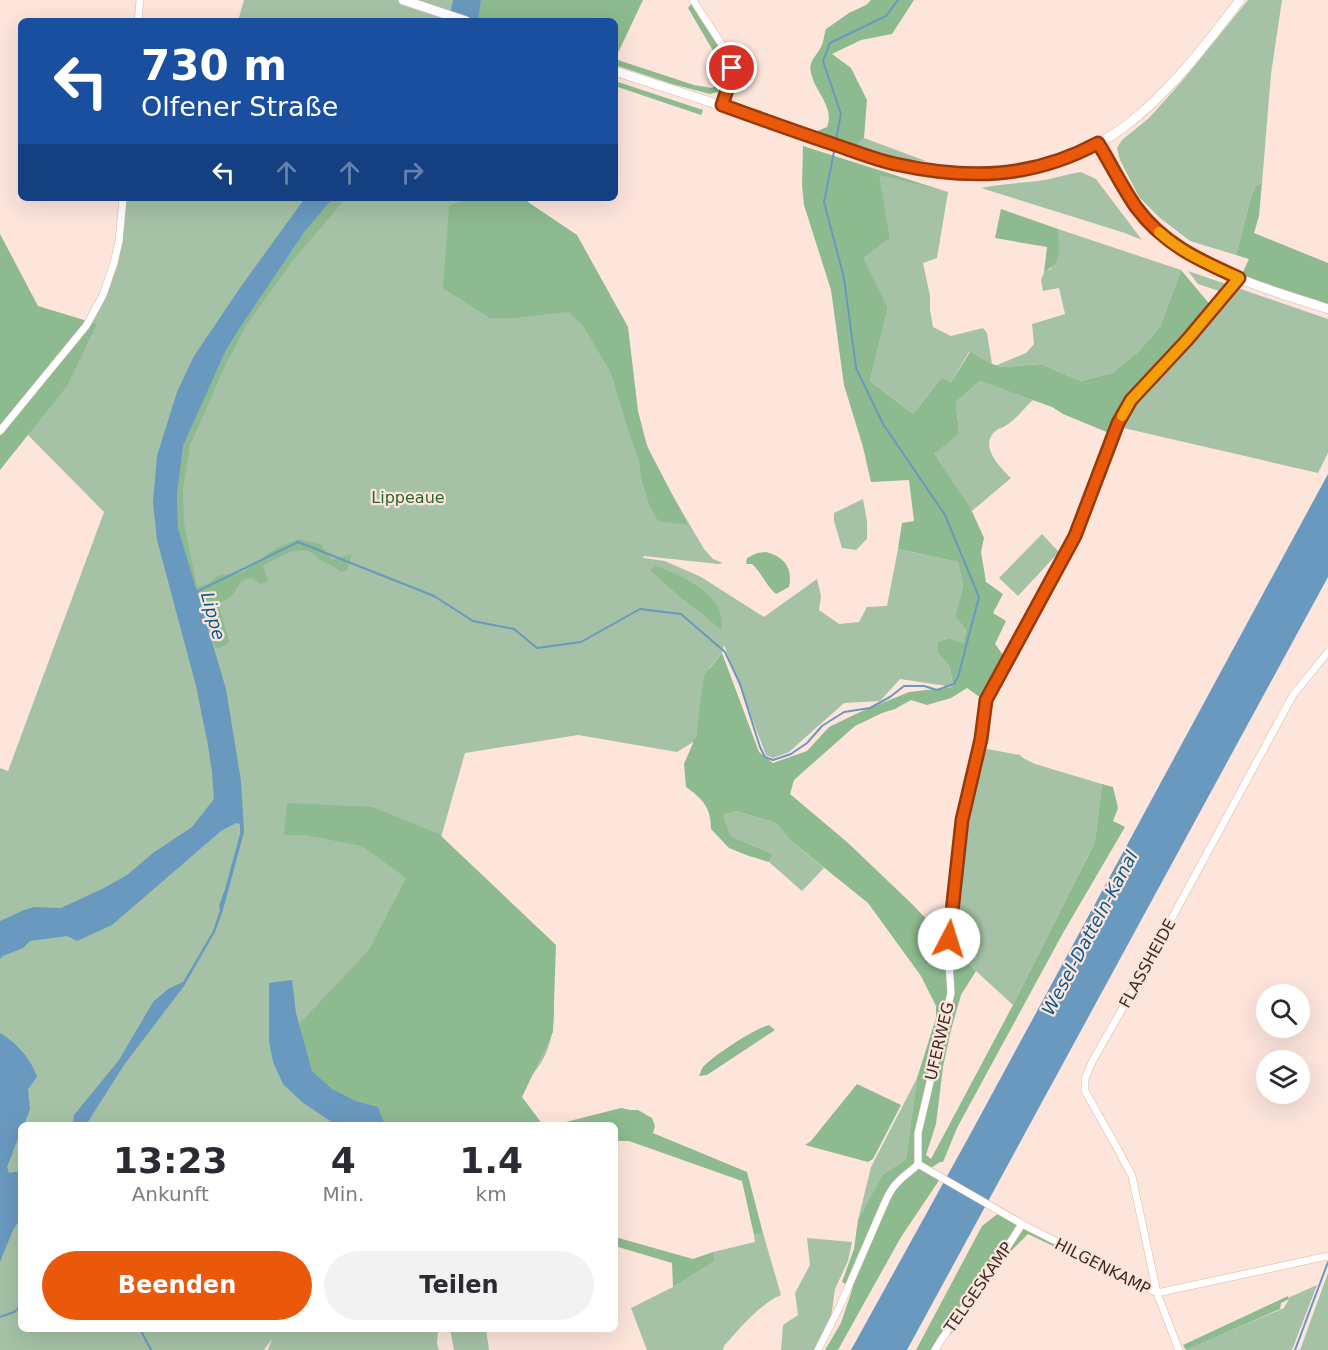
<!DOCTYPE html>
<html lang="de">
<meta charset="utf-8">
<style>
body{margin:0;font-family:"DejaVu Sans",sans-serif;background:#f2f2f3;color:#2b2b33;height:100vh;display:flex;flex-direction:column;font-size:22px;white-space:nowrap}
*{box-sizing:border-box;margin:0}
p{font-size:20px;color:#7c7c81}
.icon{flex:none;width:33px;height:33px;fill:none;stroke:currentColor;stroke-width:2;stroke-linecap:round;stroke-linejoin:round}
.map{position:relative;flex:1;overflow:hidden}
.sheet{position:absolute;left:18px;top:1122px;width:600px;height:210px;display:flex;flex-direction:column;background:#fff;border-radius:9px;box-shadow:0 6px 24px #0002}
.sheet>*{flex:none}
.banner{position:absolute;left:18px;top:18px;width:600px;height:183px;border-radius:9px;box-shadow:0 6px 24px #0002;background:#1a4fa0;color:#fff;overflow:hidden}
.buttons{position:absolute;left:1256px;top:984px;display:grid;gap:12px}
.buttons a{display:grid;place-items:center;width:54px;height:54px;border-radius:50%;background:#fff;box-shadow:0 6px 24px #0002;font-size:30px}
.pin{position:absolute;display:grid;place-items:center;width:51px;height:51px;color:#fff;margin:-26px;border:3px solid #fff;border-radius:50%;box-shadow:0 2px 6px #0007}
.me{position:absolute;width:66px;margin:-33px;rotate:5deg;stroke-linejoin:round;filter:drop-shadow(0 0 4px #0008)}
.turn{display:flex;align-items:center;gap:21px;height:126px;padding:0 24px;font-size:27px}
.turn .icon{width:78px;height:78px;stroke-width:2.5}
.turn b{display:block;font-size:42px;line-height:51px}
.lanes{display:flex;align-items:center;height:57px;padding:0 24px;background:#0003;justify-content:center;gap:30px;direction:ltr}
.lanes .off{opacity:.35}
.eta{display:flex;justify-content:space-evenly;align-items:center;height:102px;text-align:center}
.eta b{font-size:36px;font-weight:600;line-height:42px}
.action{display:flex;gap:12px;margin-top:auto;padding:12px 24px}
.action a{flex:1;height:69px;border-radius:36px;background:#ea580c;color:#fff;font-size:24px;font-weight:600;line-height:69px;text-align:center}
.action a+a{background:#f2f2f3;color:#2b2b33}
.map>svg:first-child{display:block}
.green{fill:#a5c2a6}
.forest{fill:#8dba8f}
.water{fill:#6999bf}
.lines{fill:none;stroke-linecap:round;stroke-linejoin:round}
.stream{stroke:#6999bf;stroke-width:2}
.minor-casing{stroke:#dbb4a6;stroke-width:8}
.major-casing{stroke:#dbb4a6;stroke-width:10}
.minor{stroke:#fff;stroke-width:7}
.major{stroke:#fff;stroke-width:9}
.route-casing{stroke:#983908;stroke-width:15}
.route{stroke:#ea580c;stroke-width:10}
.slow{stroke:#f59e0b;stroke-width:10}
.labels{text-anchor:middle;stroke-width:4.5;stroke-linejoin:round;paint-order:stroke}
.park-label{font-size:16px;fill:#286730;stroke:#fde5dc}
.street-label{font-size:16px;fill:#3d2d28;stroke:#fde5dc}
.water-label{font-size:18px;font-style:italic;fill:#065a8c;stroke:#fde5dc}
</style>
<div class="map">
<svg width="1328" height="1350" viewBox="0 0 1328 1350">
<rect width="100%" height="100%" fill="#fde5dc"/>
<path class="green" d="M244,0H642L615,21H238Z
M1248,0H1282L1271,74L1262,183L1256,185L1251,197L1236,255L1190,241L1160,218L1139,197L1120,160L1117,148L1122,140L1149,118L1183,80Z
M864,138L926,161L900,160L857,145Z
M1081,172L1096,179L1142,240L1125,233L981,188C1000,184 1019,183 1038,181C1053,179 1067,174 1081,172Z
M878,174L948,192L937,258L923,263L930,296V310L933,327L951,336L983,328L987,333L992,364L969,352L951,382L942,377L913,414L870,381L888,308L862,258L890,238Z
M125,198H236L240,199L248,198H519L636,414L653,462L704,549L713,559L723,563L718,564L644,556L643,558L665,561L701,577L764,617L817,579L821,596L819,610L839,624L859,622L867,607L887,606L898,549L958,562L963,586L955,616L966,630L963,643L949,638L938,642L937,652L950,667L953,687L900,679L880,701L844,703L789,752L773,758L766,755L724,645L722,653L709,668L695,741L677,752L578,735L465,753L440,841L550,947C552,981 560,1021 546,1053C540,1068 528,1079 518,1091C509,1102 501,1114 493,1125H21V1329H438L437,1344L439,1350H268L272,1339L264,1350H0V768L8,771L104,512L26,433L90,322L121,243L122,242Z
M1058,229L1181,270L1160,327L1138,352L1112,373L1081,381L1041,364L1003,367L997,365L1026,353L1034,344L1032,324L1065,314L1059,288L1043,291L1041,280L1044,272L1051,269L1058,242Z
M1188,271L1328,319V453L1318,473L1119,427L1134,403L1231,295L1198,284Z
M980,381L1033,400C1024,408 1016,420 1005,426C1003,428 999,428 997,430C977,444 1000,467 1011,478L972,511L938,462L935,452L959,434L956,402Z
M863,499L867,521V539L856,550L842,548L834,521V513Z
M1042,534L1059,552L1018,596L999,578Z
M982,748L1020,755L1023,758L1035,764L1102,784L1095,842L1013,1005L976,971L952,946L964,818Z
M736,811L776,823L791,841L824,868L802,891L769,862L773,854L731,836L723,815Z
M917,1078L906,1159L882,1175L858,1220L871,1167Z
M763,1233L781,1295C761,1303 739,1329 724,1346L723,1350H647L631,1308L673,1287L715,1261L713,1252L755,1242L754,1235Z
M807,1238L852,1242L848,1261L835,1289L831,1318L816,1350H781L783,1325L798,1315L795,1293L810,1265Z
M1328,1273V1350H1300Z
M1317,1285L1292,1350H1185L1284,1308L1290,1297Z
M450,1329H486L489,1350H454Z"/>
<path class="forest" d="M481,0H643L615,59L694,85L712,88L718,84L722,66L688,8L692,3L728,59V75L724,90L710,94L672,84L615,65V21H478Z
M871,0H914L892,34L861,40L832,54L851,68L867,100L864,138L857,145L817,131L827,127C835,107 815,92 811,73C808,61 816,57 821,47C824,42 824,34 826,29L849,13L866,5Z
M615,81L703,110L701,115L615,86Z
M803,146L948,192L879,175L890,238L863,258L888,308L870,381L913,414L942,377L951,382L970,352L992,364L1003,367L1041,364L1081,381L1112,373L1138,352L1160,327L1181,270L1212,307L1128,400L1109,433L1063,414L1052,407L980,381L956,402L959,434L935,453L939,462L970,507L984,538L981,552L986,582L1003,594L993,613L1006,621L995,644L1006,659L981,698L967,688L951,698L927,705L911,700L895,709L882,713L855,726L794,780L790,794L847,842L912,904L976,971L961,995L951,1030L943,1067L936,1124L926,1155L931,1159L1013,1005L1095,842L1102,784L1113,787L1118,808L1113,821L1125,827L1063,933L957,1128L943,1162H940L931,1168L921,1162L920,1152L914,1163L940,1179L901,1237L838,1350H825L841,1323L853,1287L842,1282L854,1249L858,1220L882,1175L906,1159L917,1078L936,1018V1006L921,976L868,903L791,841L776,823L736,811L723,815L731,836L773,854L769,862L749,856L729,848L711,829C711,808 703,799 686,787L684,764L696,736L704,675L722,653L759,752L773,763L807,751L829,727L858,713L909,692L953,687L950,667L937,652L938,642L949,638L963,643L966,630L955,616L963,586L958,562L898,549L902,523L914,521L909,480L871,482L863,447L844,385L831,290L804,205L802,185Z
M1262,183L1259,216L1254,233L1328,263V304L1241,276L1249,259L1236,255L1251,197L1256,185Z
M333,198H346L293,260L247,324L225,366L190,445L183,490L184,523L197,587L208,584L217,576L243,572L276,548L299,539L320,544L332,560L352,554L347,571L340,572C332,564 332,566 324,562C318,559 314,554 308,551C294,546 275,560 263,565L268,581L261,584L251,578C237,581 240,586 232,595C230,598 226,599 223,602L217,600L229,641L226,645L216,649L209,633L178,528L177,494L183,446L225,352L239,329L305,231Z
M470,198H529L528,202L577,235L628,327L638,411L647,446L688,525L658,521L649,504L641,477L639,459L631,439L611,373L582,324L568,312L513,318H490L443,288L449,206Z
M1001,209L1058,229C1058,247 1064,263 1044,272L1047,247L995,238Z
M0,234L38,306L97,324L67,386L0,470Z
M766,552C784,557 793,567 789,587L776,594C766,586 762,573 752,564H746L747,558L757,553Z
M656,566C682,576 728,595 721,630L704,615L680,597L650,570Z
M287,803L372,807L439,834L556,945L553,1032L522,1097L543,1125H385L378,1107L356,1101L332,1089L312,1071L299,1024L369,950L406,878L362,846L305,835H284Z
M769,1025L775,1030L707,1075L699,1076C701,1072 701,1070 703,1067C714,1055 754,1029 769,1025Z
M857,1084L901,1105L873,1159L868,1162L805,1145L811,1141Z
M621,1108L630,1110H638L652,1118L655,1126L653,1133L747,1172L763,1233L754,1235L742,1181L629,1141H615V1125H561L566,1122Z
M1000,1212L1113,1272L1112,1274L1028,1234L997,1265L953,1332L941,1340L935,1350H916L982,1226Z
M615,1237L693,1259L713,1252L715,1261L673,1287L672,1263L615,1246Z
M1288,1296L1289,1299L1281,1303L1280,1309L1186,1350L1183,1345Z"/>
<path class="water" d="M453,0H481L478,21H449Z
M305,198H333L305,231L239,329L225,352L183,446L177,494L178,528L226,689L241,781L244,832L223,910L215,932L184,986L124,1065L86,1125H73L74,1115L119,1060L153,1002L168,989L183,982L213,931L220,910L219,906L225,889L240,834V824L236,823L221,831L112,925L77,941L67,936L30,941L23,948L3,956L0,959V921L24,910L34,907L61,908L104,888L127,875L153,853L192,827L214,799L212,772L208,745L196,686L157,540L153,502L157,456L177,392L194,356L242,285Z
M1328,474V577L907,1350H851L972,1131Z
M292,980L296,1013L312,1071L332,1089L356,1101L378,1107L385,1125H338L330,1121L302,1102L283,1084L273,1062L269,1041V983Z
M0,1033C16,1042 32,1060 37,1077L28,1089L30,1109L24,1125H21V1131L7,1167L9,1173L21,1171V1218L13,1230L0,1262Z"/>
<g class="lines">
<path class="stream" d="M836,139L841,114L823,61L830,43L886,16L898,0
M196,592L298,542L434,596L473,621L514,629L537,648L581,642L640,609L681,614L725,652L740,684L760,747L765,757L773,760L791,754L807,743L822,726L844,712L870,708L890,697L904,686H924L937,690L954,684L958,677L979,597L945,515L883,424L856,368L844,278L824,202L834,152
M0,1317L14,1312L21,1306
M140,1329L151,1350
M1295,1350L1328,1262"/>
<g class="minor-casing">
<path id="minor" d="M693,0L731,59C734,75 727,90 722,105
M138,21L140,0
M0,431L86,326L103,295L114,263L119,241L123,198
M918,1164L1022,1224L1157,1293
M1157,1293L1328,1256
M818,1350L840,1306L886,1200C889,1194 892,1187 898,1182C904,1175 912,1171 918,1164V1133L951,993L949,963V939L960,835L962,820L981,739L986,700L1075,536L1117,424L1131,400L1187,340L1239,278
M935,1350L941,1340L1004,1252L1022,1224
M1179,1350L1157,1293L1132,1176L1115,1144L1085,1091V1079L1092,1062L1135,986L1293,695L1328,652"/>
</g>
<g class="major-casing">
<path id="major" d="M403,0L466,21
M615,71C662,87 710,101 757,118C786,128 814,138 843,147C860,153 877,160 895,164C976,182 1054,178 1124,127C1169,94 1206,44 1240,0
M1098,143C1110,164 1122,187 1136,207C1179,266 1262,287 1328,309"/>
</g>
<use href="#minor" class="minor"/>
<use href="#major" class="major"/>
</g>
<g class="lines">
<g class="route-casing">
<path id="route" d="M732,68L731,78L722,105C758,118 794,131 830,143C851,150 873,159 895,164C968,180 1031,179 1098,143C1111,164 1122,187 1136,207C1163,244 1199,260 1239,278L1187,340L1131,400L1118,423L1075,536L986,700L981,739L962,820L949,939"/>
</g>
<use href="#route" class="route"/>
<path class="slow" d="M1122,416L1131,400L1187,340L1239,278C1210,265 1182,253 1159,232"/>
</g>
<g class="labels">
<g class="park-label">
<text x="408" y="503">Lippeaue</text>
</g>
<g class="street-label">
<text transform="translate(1147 963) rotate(-61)" y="6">FLASSHEIDE</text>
<text transform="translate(939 1041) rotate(-77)" y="6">UFERWEG</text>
<text transform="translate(1103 1266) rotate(27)" y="6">HILGENKAMP</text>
<text transform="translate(978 1287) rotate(-55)" y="6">TELGESKAMP</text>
</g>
<g class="water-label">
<text transform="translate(213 616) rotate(75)" y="6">Lippe</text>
<text transform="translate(1090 933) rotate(-62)" y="6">Wesel-Datteln-Kanal</text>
</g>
</g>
</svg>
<div class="buttons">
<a><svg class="icon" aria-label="search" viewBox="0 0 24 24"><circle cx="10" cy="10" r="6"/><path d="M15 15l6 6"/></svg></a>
<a><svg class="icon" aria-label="layers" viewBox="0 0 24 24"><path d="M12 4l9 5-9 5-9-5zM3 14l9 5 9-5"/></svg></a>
</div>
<div class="pin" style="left:732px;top:68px;background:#d93025"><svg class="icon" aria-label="arrive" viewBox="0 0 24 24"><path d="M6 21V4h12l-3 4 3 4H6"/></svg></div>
<svg class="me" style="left:949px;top:939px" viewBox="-20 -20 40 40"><circle r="19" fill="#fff"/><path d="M0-13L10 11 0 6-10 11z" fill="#ea580c"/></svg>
<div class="banner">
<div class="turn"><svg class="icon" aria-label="left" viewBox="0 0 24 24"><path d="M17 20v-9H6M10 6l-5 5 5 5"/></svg><div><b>730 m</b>Olfener Straße</div></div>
<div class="lanes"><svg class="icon" aria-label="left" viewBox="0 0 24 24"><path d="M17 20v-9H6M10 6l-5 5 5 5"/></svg><svg class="icon off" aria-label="ahead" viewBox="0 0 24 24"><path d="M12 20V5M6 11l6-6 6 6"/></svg><svg class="icon off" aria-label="ahead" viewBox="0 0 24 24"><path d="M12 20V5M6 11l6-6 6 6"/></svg><svg class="icon off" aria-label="right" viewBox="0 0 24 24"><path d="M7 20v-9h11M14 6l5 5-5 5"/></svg></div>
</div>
<section class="sheet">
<div class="eta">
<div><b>13:23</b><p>Ankunft</p></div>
<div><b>4</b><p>Min.</p></div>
<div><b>1.4</b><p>km</p></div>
</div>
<div class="action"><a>Beenden</a><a>Teilen</a></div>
</section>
</div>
